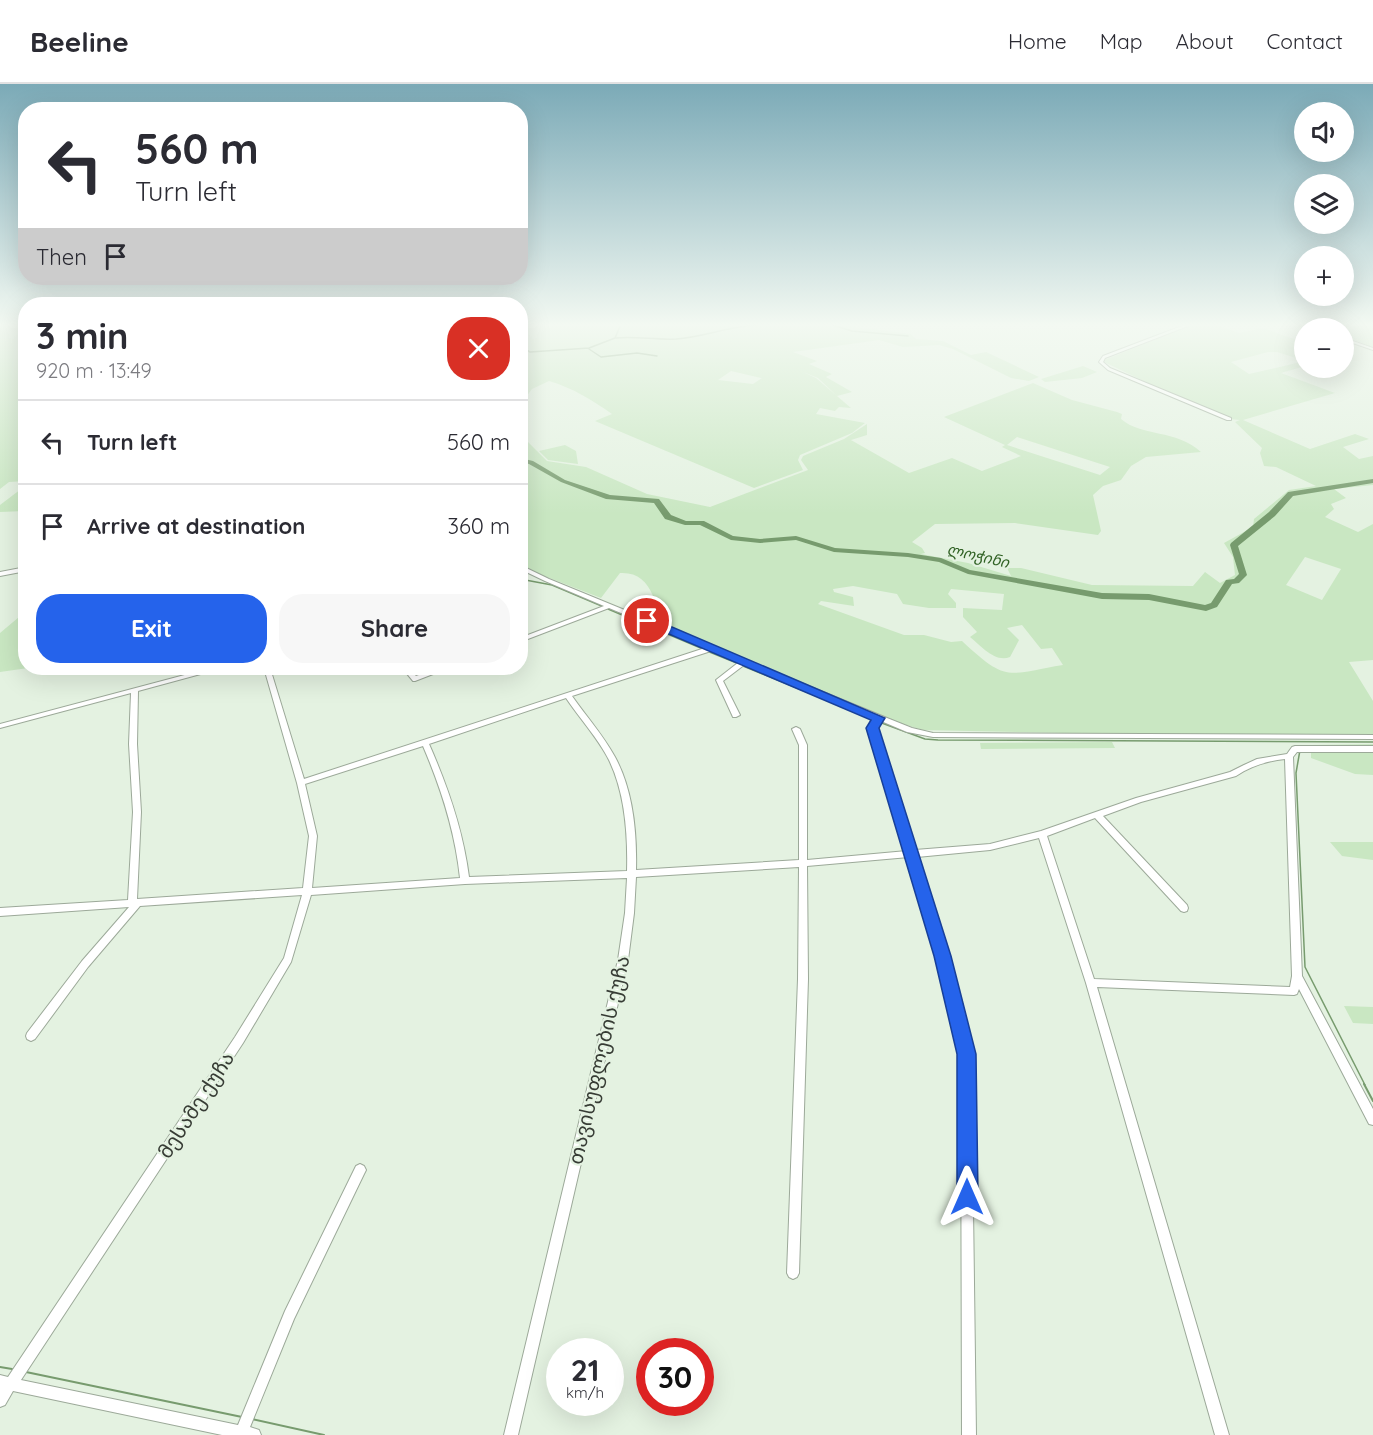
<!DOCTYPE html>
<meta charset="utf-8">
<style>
body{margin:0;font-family:Quicksand,"Noto Sans Georgian",sans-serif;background:#f7f7f7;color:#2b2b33;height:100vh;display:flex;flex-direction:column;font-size:22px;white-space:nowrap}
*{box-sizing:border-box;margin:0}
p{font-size:20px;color:#7c7c81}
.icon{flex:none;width:33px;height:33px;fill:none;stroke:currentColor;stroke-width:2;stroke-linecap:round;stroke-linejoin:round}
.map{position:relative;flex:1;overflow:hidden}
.side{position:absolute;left:18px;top:213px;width:510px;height:378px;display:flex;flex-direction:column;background:#fff;border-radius:24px;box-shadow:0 6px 24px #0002}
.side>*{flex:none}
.hud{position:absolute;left:18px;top:18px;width:510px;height:183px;border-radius:24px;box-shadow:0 6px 24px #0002;background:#fff;color:#2b2b33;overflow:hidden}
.controls{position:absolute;left:1294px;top:18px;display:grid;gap:12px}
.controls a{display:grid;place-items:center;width:60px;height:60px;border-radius:50%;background:#fff;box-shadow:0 6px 24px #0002;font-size:30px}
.speed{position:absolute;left:546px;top:1254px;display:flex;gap:12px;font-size:30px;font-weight:700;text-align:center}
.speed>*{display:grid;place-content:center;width:78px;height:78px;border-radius:50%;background:#fff;box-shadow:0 6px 24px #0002;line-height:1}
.speed small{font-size:15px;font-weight:400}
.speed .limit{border:9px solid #d22;background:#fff;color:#111}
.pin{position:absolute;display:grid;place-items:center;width:51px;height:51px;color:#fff;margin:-26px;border:3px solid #fff;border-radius:50%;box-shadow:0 2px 6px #0007}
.me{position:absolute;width:66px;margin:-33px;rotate:0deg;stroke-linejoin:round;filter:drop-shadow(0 0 4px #0008)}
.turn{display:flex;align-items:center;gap:21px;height:126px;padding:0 18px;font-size:27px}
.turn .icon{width:78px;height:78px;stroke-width:2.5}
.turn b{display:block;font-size:42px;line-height:51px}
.then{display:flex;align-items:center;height:57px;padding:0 18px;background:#0003;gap:12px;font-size:22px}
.round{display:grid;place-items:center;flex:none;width:63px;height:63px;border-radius:24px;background:#f7f7f7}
.head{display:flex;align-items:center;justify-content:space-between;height:102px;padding:0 18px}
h1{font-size:36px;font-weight:700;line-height:45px}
.cta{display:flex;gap:12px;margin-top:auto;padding:12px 18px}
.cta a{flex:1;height:69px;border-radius:24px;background:#2563eb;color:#fff;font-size:24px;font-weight:700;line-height:69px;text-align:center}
.cta a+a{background:#f7f7f7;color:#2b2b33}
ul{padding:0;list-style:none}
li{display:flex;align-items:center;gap:18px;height:84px;padding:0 18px;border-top:2px solid #e1e1e2}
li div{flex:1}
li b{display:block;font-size:22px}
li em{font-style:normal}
header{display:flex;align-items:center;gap:36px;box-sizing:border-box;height:84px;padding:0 30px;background:#fff;border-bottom:2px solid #e1e1e2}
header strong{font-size:28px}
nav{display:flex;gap:33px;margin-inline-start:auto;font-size:21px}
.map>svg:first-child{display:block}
.green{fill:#c9e7c2;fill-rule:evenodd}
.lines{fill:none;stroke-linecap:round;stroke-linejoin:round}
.stream-far1{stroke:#779b6e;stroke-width:1.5}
.stream{stroke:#779b6e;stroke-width:2}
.river{fill:#779b6e;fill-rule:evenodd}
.minor-casing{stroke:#9ca999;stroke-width:2}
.minor{fill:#fff;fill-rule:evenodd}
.route{fill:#2563eb;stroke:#184099;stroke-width:1.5}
.labels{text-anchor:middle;stroke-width:4.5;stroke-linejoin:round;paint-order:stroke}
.far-water-label{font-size:15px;font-style:italic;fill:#316225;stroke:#e4f2e1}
.near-street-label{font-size:20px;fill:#373c35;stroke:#e4f2e1}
</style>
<header>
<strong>Beeline</strong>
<nav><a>Home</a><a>Map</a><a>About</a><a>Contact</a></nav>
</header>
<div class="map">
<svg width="1373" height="1351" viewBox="0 0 1373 1351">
<rect width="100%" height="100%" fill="#e4f2e1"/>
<path class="green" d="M0,240H25L26,397L9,398L0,405Z
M521,240H849L847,242L911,250L916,255L943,257L971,271L986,268L1039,293L1029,297L1011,294L953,265L939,261L903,263L879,256L793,268L817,277L809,280L832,290L826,293L852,308L837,312L818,294L803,288L816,294L851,324L839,323L835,327L820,324L816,330L865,339L852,349L800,371L798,376L803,386L754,404L595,337L612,330C592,316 573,304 549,297L532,305L523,317L524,323H521ZM731,287L761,294H762L753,300L718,296Z
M1194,240H1215L1239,249L1263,244L1294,255L1305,252V282L1281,289L1335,309L1243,336L1310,365L1355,350L1369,355L1343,363L1359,375L1373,372V401L1334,405L1346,414L1331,420L1334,425L1325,433L1358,448L1373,440V576L1349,578L1373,617V650L1158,651L923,646L893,637L627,526L648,518L653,512C647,497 637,488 620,489L601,514L529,486L521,479L520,350L547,377L586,383L647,410L710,423L808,386L801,376L803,372L844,355L867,340V351L851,356L909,389L952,374L982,387L1021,372L1002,363L1005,361L944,333L1033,299L1072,316L1117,328L1122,330L1121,335C1142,353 1176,345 1201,368L1146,373L1131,382L1121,396L1103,402L1093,411L1101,447L1098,451L1015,439L935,440L912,458L922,464L925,469L921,470L968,479L1011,492L1007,484H1021L1092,501L1193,502L1205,488L1220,499L1235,491L1233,473L1224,459L1253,443L1254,435L1289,406L1316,402L1276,383L1264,382L1260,369L1262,364L1235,338L1240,336L1230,335L1177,313L1102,277ZM1268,268H1277L1299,275L1301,278L1249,290L1231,278ZM1017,353L1110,383L1100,391L1007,361ZM1305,473L1341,485L1322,516L1286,501ZM853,502L897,510L903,520L929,524H956V519L948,510L951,505L1004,510L1002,526L963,524V533L977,548L970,553C981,562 995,579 1010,573L1019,556L1007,544L1022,541L1041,565L1052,564L1063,581C1007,590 1008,600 962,557L951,558L924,551H904L818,520L821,517L854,522L853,513L834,508L833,505Z
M1287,240H1373V265L1344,255V244H1311L1305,247Z
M1083,282L1097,288L1082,294L1045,298L1041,295Z
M565,361L576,367L578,380L548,376L539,367Z
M25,402V427L0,428V421Z
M25,528L26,584H28L0,588V549Z
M1112,658L1115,664L981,665L980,659Z
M1373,660V691L1355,690L1311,674V661Z
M1330,758H1373V776L1342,772Z
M1344,922L1373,923V940L1353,939Z"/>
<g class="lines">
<path class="stream-far1" d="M829,240L852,247L908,252
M615,254C636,252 655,256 676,255C704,253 729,242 758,241
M520,262H527L525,265L530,268L589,264L615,254L621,240
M589,265L601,273L637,269L657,272
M520,495L552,501L604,523
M608,525L703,565
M707,567L739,580
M743,582L875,636
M879,638L925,655L938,656L1373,658
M1300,666L1296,689L1305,883L1365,1001"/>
<path class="stream" d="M1364,1000L1373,1017
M0,1283L12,1285
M26,1288L242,1333
M252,1335L324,1351"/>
<path class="river" d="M520,374L533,377L565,396L610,411L659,415L671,431L686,437H704L733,452L760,455L796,452L835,464L908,469L941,474L970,486L1102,509L1149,510L1205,521L1211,519L1226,496L1234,495L1239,490L1230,461L1231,459L1269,428L1288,408L1373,395V399L1293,412L1275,432L1238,462L1247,491L1239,499L1232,500L1217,523L1206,527L1149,516L1102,515L968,490L939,478L908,473L834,468L796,456L760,459L731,456L700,441H685L665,435L654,419L606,415L561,398L529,380L520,378Z"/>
<g class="minor-casing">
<path id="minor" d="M1187,240H1193L1105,274L1103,278L1110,284L1231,334V336H1227L1108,286L1099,278L1103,272Z
M1299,240H1305L1314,244H1310Z
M1344,254L1373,264V266L1344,256Z
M520,481L549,495L744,575L747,576L748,577L882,632L912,644L933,649L1373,651V655L933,653L907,648L881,637L877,644L915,766L990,760L1041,747L1136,714L1230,688L1244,681L1257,675L1287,670L1292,663L1295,662H1373V668H1297L1293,673L1302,892L1373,1025V1041L1369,1040L1299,905L1297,910L1294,911L1097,903L1229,1351H1215L1086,899L1039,754L990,766L917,773L948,872L971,970L976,1351H962L961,970L938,872L909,773L807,782L808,895L799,1189L797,1193L793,1195L789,1193L787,1189L798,895L799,783L636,793L634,829L628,876L518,1351H504L618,876L625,829L627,794L465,800L311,811L291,878L243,959L21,1296L238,1341L285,1227L356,1082L360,1080L364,1082L366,1086L364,1090L294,1235L250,1343L259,1346L261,1351H222L13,1307L5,1321L0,1323V1291L8,1293L235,953L284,874L302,811L140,822L88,883L35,955L31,957L27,955L26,952L27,949L82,877L129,823L0,832V824L128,816L133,728L129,660L131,609L0,644V640L211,584H220L219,585L138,607L137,660L141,728L137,815L303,804L309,752L297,699L264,584H270L304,695L705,564L609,524L520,558V554L604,522L545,497L520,485ZM711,567L739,578L716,596L733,633H736L740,631L723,597L744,581L875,635L869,644L907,767L807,776V661L800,645L796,643L792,645L799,661V776L636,786C637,749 633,706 615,673C603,651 586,632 572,612ZM566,614C580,635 598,654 609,676C625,709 628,750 627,787L469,793C463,746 448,703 429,660ZM423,662C441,704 455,747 460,794L312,804L317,752L305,700ZM1285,675L1292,892L1290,903L1094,895L1047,752L1095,734L1181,827L1184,828L1187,827L1188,824L1187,821L1103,732L1141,718L1236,692C1251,682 1267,677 1285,675Z
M26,483V487L0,492V488Z
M404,584H408L416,592L439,584H447L446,585L415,597H413L404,586L403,585Z"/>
</g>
<use href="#minor" class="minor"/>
</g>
<linearGradient id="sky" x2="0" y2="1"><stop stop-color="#7baab7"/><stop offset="0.56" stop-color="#f3f9f2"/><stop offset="1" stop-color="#f3f9f2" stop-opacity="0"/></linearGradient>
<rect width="1373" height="430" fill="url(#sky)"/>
<path class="route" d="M643,534H651L885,634L879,644L951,872L976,970L978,1113L975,1120L967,1123L960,1120L957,1113V970L934,872L866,644L871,636L643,539Z"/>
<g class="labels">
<g class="far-water-label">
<text transform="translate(978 472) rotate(13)" y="5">ლოჭინი</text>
</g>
<g class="near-street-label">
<text transform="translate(599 976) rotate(-77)" y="7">თავისუფლების ქუჩა</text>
<text transform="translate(196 1021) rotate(-57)" y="7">მესამე ქუჩა</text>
</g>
</g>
</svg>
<div class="controls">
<a><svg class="icon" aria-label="sound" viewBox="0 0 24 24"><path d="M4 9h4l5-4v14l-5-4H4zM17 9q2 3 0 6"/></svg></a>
<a><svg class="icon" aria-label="layers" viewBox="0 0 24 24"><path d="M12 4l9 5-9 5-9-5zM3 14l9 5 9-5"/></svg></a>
<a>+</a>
<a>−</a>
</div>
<div class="speed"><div>21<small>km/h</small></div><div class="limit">30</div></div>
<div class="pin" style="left:647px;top:537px;background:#d93025"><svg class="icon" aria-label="arrive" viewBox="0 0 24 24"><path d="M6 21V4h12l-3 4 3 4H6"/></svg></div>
<svg class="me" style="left:967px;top:1113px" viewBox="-20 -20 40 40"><path d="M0-17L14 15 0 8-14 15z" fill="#2563eb" stroke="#fff" stroke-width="4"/></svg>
<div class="hud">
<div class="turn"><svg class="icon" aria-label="left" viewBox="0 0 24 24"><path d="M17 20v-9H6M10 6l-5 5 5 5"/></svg><div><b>560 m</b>Turn left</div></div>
<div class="then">Then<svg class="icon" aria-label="arrive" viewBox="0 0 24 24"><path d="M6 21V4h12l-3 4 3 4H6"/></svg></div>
</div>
<section class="side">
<div class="head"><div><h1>3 min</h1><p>920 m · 13:49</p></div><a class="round" style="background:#d93025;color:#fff"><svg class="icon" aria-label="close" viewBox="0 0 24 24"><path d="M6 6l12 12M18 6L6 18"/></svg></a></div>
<ul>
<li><svg class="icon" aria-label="left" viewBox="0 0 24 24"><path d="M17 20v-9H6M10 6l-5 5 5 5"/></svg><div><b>Turn left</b></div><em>560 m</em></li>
<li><svg class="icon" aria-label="arrive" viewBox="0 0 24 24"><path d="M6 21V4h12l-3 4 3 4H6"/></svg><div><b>Arrive at destination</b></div><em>360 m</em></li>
</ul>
<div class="cta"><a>Exit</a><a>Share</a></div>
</section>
</div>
